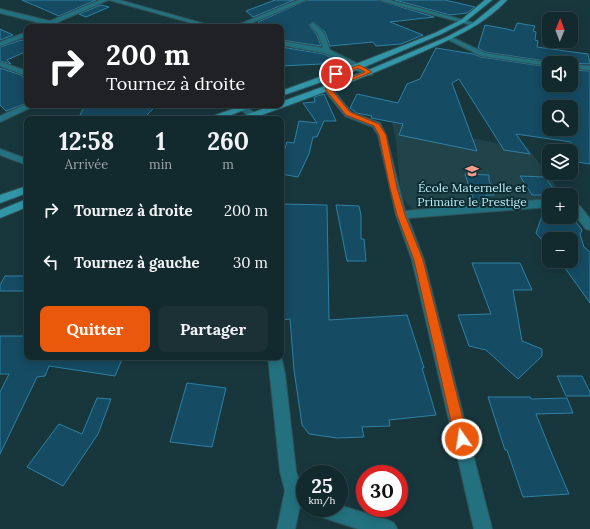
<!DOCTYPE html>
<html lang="fr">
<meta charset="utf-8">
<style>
body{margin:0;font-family:Lora,serif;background:#1b3136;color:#f1f3f6;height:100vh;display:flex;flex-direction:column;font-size:15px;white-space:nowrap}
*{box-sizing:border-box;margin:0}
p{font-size:13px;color:#9ca6aa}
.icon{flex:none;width:22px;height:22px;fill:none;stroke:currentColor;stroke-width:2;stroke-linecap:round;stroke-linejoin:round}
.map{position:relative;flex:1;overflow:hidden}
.sheet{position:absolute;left:24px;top:116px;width:260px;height:244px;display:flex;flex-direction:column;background:#12292e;border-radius:8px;box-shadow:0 2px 10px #0003,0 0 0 1px #31454a}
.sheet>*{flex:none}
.top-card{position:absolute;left:24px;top:24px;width:260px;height:84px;border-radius:8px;box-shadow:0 2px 10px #0003,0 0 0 1px #31454a;background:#202124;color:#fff;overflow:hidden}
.needle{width:26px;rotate:1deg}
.fabs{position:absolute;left:542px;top:12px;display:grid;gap:8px}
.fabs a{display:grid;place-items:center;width:36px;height:36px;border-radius:8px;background:#12292e;box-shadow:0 2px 10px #0003,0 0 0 1px #31454a;font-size:20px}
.speed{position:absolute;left:296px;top:465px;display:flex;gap:8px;font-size:20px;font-weight:700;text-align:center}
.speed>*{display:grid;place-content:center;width:52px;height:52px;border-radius:50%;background:#12292e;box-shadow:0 2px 10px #0003,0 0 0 1px #31454a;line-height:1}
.speed small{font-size:10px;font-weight:400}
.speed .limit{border:6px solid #d22;background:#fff;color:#111}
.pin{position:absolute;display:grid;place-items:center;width:34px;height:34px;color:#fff;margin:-17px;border:2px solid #fff;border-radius:50%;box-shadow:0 1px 4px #0007}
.me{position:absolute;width:44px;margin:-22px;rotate:347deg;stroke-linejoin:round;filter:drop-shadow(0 0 3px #0008)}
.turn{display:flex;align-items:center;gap:14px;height:84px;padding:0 16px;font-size:18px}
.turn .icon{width:52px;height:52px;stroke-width:2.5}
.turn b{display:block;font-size:28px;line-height:34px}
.eta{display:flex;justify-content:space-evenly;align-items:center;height:68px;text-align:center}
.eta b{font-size:24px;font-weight:700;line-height:28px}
.primary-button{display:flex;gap:8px;margin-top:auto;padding:8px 16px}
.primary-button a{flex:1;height:46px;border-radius:8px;background:#ea580c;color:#fff;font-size:16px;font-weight:700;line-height:46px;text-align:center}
.primary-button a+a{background:#1b3136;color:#f1f3f6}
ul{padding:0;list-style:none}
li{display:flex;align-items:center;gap:12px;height:52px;padding:0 16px}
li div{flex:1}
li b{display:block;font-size:15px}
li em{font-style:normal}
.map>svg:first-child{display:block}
.built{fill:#21444b}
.building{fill:#154b63;stroke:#2f81a5;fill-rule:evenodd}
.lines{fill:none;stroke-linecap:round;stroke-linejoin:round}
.minor-casing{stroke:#31535a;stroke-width:2}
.major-casing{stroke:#31535a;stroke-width:2}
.minor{fill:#23717e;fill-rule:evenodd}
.major{fill:#3197a8;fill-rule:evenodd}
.route{fill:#ea580c;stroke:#983908}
.labels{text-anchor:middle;stroke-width:4;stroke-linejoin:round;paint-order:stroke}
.poi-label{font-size:12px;fill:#bce9f2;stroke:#0d2d33}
</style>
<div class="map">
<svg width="590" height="529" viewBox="0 0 590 529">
<rect width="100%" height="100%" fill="#18373d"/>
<path class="built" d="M392,123L502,144L507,148L527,147L563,195H549V202L413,210L401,196L396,141Z"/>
<path class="building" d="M22,0H96L59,16Z
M275,0H294L253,17L246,11Z
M307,0H378L434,17L390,22L423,35L401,44L376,46L373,42L330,46L325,32L313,22L309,25L317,35L321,46L281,40V27H264L258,22Z
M395,0H445L475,7L467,13L450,15Z
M101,5L109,7L86,17L79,14Z
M517,23L535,26L533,31L536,32L535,40L538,41L537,47L588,54L590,64L571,63H553L552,62L485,52L478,48L485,25L507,29L514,31Z
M0,29L13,35L0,40Z
M22,40L27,42V51L7,60L11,64L0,61V47Z
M281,47L324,54L341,63L281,66Z
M436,48L473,54L481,57L549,67V85H571V70L590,71V164L571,161V142L516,134L530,154L504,150L459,79L452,83L477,151L399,135L403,124L371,118L372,116L357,113L350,108L357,94L398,103L407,84L420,79ZM549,107H571V129H549Z
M0,68L21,75L27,82V103L6,111L0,105Z
M324,94L336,121H324L317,137H313L309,154L298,177L281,174V150L284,151L287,142L294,143L299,121L317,123L303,103L315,102L314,97Z
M85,105H157L143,119H78Z
M465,174L489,175V180L494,195H486L485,203L475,204Z
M520,176L545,177L558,195H532Z
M281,204L327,205L329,320L407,315L424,368H422L436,415L389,420L390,426L362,427L364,437L337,438L309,434L302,425L294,370L290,319L281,320Z
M336,205L359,206L361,215V239H364L366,261H347Z
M543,213L549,215V217H558L576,222L582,230L580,234L584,247L590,252V303L560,261H571V239H549V248L536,233Z
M472,263H520L532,290H513L522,341L542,349V356L518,379L486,350L469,346L458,315L491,314Z
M5,276H27V291H0V285Z
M0,336H27V357H123L115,376L49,366L45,376L37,377L0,454V392L9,374H0Z
M557,376H582L590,392V396H566Z
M187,383L226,388L212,447L170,442Z
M488,397H530L531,399L567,398L573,413L536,414L552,454L569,494L523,497L507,450H505Z
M97,398L111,399L98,434L63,486L27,467L59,424L82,434Z"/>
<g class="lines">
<g class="minor-casing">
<path id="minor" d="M100,0H108L56,23L55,25L39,27L44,24L0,13V9L50,21Z
M109,0H119L216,27H206Z
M298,0H306L242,27H233Z
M379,0H389L478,24L475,26Z
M313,23L324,33L330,50L372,71V75H366L325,53L281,45V41L323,48L318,34L310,25Z
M27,32V36L0,46V42Z
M449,36L485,53L552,63H549V66L481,56L447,39L446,38Z
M0,62L27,71V76L0,66Z
M571,64L590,66V70L571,68Z
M325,87H331L351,112L380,123L386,135L405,211L549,199V207L408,218L424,260L492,529H474L412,260L396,215L378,135L373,127L345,116L325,91Z
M27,104L36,105L0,122V116Z
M233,105H243L258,115L254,118L251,117Z
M0,149L27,159V165L0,155Z
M571,203L580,206L590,219V230L586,229L571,211Z
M281,355L285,374L296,471L301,485L305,488V508L300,506L295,529H277L285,491L280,471L268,357H281Z
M339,505L388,520L394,523L397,529H358L312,514L309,508H339Z"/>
</g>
<g class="major-casing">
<path id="major" d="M485,0H492L465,22L439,35L362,68L281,96V91L356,64L435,33L461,20Z
M501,0H507C482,27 447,41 413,56C360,80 305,99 251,119H239L240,117L274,105H281V102L366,71L447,37L473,23Z
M244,105H256L221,119H209L210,117Z
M27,186V193L0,203V195Z
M27,199V207L0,218V210Z"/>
</g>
<use href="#minor" class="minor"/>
<use href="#major" class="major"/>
</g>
<path class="route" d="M359,65L372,72L331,89L350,112L379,124L386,135L397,188L405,215L423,260L468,439L466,444L462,445L457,444L455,439L414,260L397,215L390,188L379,135L374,126L346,115L325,89L365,72L358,68L336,76L333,74Z"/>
<defs>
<g id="school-bare" transform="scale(1.08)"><path d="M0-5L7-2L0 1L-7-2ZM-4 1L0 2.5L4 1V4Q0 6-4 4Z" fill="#f49d8d" stroke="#0d2d33" stroke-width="2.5" paint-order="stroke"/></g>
</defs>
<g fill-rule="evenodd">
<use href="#school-bare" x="472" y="171"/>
</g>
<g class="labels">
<g class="poi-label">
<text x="472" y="192">École Maternelle et<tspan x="472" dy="14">Primaire le Prestige</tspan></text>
</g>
</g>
</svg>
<div class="fabs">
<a><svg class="needle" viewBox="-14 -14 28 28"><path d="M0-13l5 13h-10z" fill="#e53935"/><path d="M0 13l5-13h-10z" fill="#9ca6aa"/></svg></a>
<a><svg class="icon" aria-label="sound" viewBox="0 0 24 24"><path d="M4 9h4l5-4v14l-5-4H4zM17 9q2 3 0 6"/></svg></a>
<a><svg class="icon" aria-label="search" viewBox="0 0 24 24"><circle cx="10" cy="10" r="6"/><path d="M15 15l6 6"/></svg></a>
<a><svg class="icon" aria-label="layers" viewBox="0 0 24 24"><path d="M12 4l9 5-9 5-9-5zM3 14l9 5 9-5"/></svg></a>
<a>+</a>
<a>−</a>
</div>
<div class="speed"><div>25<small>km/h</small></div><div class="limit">30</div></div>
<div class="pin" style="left:336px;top:74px;background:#d93025"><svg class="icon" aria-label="arrive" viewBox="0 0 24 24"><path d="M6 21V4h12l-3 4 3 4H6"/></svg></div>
<svg class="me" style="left:462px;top:439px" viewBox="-20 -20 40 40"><circle r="17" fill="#ea580c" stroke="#fff" stroke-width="3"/><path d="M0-11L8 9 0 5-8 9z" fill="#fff"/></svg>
<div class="top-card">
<div class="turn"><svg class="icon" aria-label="right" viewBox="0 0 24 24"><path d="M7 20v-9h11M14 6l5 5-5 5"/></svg><div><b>200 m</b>Tournez à droite</div></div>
</div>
<section class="sheet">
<div class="eta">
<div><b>12:58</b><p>Arrivée</p></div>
<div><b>1</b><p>min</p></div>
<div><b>260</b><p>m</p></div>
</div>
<ul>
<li><svg class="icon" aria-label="right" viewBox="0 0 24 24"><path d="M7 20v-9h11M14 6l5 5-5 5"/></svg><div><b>Tournez à droite</b></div><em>200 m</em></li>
<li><svg class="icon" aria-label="left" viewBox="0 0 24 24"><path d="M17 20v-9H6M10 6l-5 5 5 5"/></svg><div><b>Tournez à gauche</b></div><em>30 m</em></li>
</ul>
<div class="primary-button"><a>Quitter</a><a>Partager</a></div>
</section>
</div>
